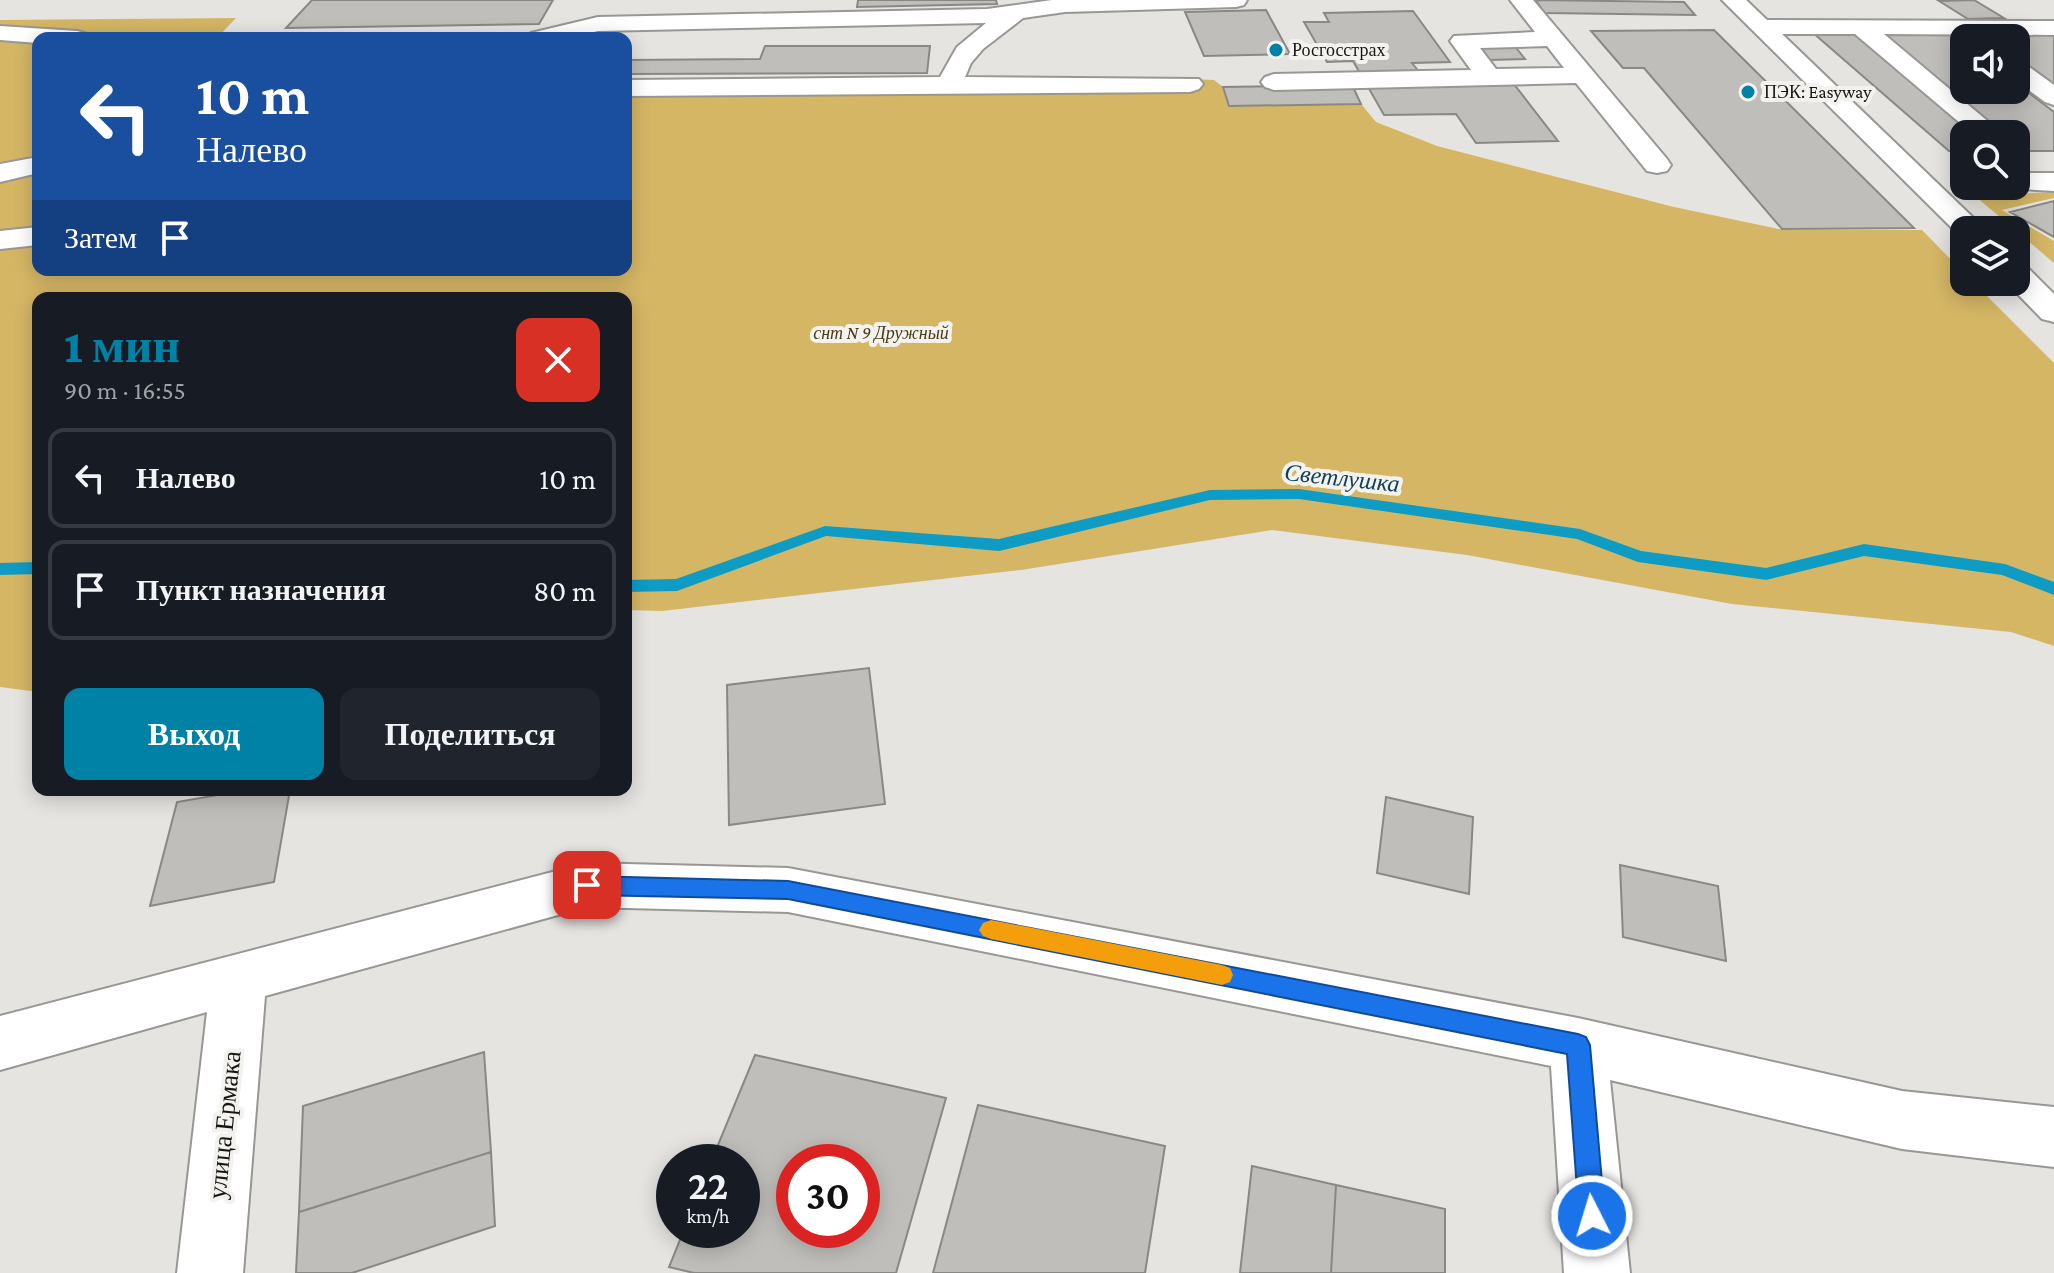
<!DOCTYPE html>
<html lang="ru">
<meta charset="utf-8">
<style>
body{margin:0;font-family:"Crimson Pro",serif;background:#20242c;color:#f1f3f6;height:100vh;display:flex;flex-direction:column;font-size:30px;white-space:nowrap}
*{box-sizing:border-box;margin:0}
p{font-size:26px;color:#9ea1a6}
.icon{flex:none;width:44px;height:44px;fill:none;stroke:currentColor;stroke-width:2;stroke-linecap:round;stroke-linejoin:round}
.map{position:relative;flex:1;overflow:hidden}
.sheet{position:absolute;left:32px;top:292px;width:600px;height:504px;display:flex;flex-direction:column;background:#171b24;border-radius:16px;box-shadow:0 4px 20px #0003}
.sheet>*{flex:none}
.banner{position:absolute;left:32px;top:32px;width:600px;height:244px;border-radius:16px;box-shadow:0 4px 20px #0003;background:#1a4fa0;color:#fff;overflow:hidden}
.controls{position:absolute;left:1950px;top:24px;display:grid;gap:16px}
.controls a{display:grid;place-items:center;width:80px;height:80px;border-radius:16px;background:#171b24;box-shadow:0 4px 20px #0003;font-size:40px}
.speed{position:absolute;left:656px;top:1144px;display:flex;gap:16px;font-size:40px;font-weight:700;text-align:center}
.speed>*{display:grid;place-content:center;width:104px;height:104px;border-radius:50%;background:#171b24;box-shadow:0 4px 20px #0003;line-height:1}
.speed small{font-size:20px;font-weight:400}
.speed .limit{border:12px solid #d22;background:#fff;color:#111}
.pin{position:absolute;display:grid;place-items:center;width:68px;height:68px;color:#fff;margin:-34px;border-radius:16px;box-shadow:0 4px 12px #0006}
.me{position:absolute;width:88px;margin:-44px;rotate:355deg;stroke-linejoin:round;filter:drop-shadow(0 0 6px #0008)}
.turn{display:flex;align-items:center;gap:28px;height:168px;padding:0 32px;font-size:36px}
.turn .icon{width:104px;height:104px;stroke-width:2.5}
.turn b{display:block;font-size:56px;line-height:68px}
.then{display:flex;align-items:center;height:76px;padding:0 32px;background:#0003;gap:16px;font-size:30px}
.round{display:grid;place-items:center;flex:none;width:84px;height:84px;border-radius:16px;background:#20242c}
.headline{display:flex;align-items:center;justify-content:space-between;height:136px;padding:0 32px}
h1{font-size:48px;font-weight:800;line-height:60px;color:#0082a6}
.primary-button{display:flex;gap:16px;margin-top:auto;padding:16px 32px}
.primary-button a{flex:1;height:92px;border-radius:16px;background:#0082a6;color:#fff;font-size:32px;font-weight:800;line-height:92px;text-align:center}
.primary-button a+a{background:#20242c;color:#f1f3f6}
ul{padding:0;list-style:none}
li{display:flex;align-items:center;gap:24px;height:100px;margin:0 16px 12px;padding:0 16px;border:4px solid #363941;border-radius:16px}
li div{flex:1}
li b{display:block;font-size:30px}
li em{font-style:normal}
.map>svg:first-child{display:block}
.green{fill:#d5b665}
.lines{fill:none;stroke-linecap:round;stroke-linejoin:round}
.stream{fill:#0e9cc5;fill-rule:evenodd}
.building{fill:#bfbebb;stroke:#898884;stroke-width:2;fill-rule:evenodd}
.minor-casing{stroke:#999794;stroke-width:4}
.minor{fill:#fff;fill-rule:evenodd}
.route{fill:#1a73e8;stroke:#114b97;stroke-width:2}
.slow{fill:#f59e0b}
.poi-dot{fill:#0082a6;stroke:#f3f2ee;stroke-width:3}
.labels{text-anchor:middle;stroke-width:8;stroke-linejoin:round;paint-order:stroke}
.far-poi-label{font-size:18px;fill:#161614;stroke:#f3f2ee;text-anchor:start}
.far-park-label{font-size:18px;font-style:italic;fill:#4b3c14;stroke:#f3f2ee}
.water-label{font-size:24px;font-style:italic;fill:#0e4254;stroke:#f3f2ee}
.near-street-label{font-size:26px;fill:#161614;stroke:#f3f2ee}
</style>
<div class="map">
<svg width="2054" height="1273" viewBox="0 0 2054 1273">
<rect width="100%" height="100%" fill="#e6e4e1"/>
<path class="green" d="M236,18L217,38H38V270H626V84L1144,77L1214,80L1223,87L1230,106L1361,104L1376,122L1437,146L1674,207L1784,230H1922L1964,273V282H1973L2054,363V646L2011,632L1732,604L1467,555L1272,530L1021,570L662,611L626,610V298H38V692L0,687V20Z
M2054,192V198L2002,210L2054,241V263L1975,196Z"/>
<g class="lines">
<path class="stream" d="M1299,489L1580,529L1641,551L1766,568L1864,544L2005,564L2054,582V595L2002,575L1864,556L1766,580L1638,562L1577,539L1299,499L1210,500L999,551L826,536L677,591L626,592V580L676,579L825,526L999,539L1210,490Z
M38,562V574L0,575V563Z"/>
</g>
<path class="building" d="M312,0H553L539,24L286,28Z
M858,0H996L997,4L857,7Z
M1536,0L1684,2L1695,15L1544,13Z
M1974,0L2004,18L1968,19L1939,1Z
M1266,10L1290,54L1204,56L1185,12Z
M1413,11L1450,62L1412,63L1420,73L1361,75L1353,61L1327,62L1304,22H1329L1324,13Z
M1714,30L1914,228L1782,229L1644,68H1623L1591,31Z
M1879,31H1948L1964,43V90H2016V83L2054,112V151H2025L2016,144V134H2004Z
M1812,32H1853L1977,134H1964V151H1949Z
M1985,34H2050L2054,37V84L2016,57V38H1990Z
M1513,44L1525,59L1489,60L1478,45Z
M765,46H930L927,73L626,74V60L760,59Z
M1510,79L1558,141L1476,143L1456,114L1384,115L1368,87Z
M1352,85L1361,104L1229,106L1223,87Z
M2054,201V237L2010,212Z
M869,668L885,804L729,825L727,685Z
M246,790H290L274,882L150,906L177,802Z
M1386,797L1473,817L1469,894L1377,873Z
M1620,865L1718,886L1726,961L1623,937Z
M484,1052L491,1152L299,1212L303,1106Z
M755,1055L946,1098L896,1273H694L669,1267L684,1230H742V1162H711ZM794,1162H862V1230H794Z
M978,1105L1165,1146L1145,1273H933Z
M491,1152L495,1226L352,1273H296L299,1212Z
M1252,1166L1336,1185L1331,1273H1240Z
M1336,1185L1445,1209V1273H1331Z"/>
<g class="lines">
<g class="minor-casing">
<path id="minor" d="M1052,0H1247L1244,5L1236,7L1065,12L1023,18L983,49L971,63L965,77L1199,79L1203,84L1199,89L1190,92L626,96V80L940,77L957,47L986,23L598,31L569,38H527L531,33L598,17L987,9Z
M1510,0H1533L1667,159L1671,165L1667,171L1657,173L1647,171L1576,83L1274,90L1265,87L1261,82L1265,77L1274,74L1471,70L1450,41L1454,36L1535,32ZM1547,46L1564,68L1496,69L1480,48Z
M1722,0H1746L1767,20L2054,21V35L1884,34L2003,134H1973L1855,34H1782L1986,230H1964V237L1960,236Z
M0,26L77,31L85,33L89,38H38V43L0,40Z
M2016,62L2025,64L2054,85V105L2045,102L2016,81Z
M38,157V173L0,182V164Z
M2016,173H2054V191L2006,188L2004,186H2016Z
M38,227V245L0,249V231Z
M2016,264L2027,267L2054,294V322L2042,319L2006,282H2016Z
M587,863L788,868L1578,1018L1902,1091L2054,1107V1167L1902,1149L1610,1080L1630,1273H1564L1551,1066L788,912L587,907L265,996L243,1273H177L207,1012L0,1070V1016Z"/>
</g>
<use href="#minor" class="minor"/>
</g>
<path class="route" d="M587,876L788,881L1578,1034L1586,1037L1590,1045L1605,1216L1601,1225L1592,1229L1583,1225L1579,1216L1567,1054L788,899L587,895L579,892L576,885L579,879Z"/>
<path class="slow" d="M991,920L1222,965L1230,968L1233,975L1230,982L1222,985L991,939L983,936L979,930L983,923Z"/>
<g class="poi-dot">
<circle cx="1276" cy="50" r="8"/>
<circle cx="1748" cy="92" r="8"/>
</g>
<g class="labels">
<g class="far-poi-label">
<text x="1292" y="56">Росгосстрах</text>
<text x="1764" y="98">ПЭК: Easyway</text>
</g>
<g class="far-park-label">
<text x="881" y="339">снт N 9 Дружный</text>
</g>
<g class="water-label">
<text transform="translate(1342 478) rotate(6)" y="8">Светлушка</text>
</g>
<g class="near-street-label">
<text transform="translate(224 1125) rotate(-84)" y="9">улица Ермака</text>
</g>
</g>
</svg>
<div class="controls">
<a><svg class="icon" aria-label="sound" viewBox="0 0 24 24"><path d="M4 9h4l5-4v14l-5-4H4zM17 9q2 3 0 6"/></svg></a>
<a><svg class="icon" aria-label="search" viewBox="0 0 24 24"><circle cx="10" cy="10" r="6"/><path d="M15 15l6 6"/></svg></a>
<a><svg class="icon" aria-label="layers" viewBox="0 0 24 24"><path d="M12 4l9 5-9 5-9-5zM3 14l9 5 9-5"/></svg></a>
</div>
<div class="speed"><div>22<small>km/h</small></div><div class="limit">30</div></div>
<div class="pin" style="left:587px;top:885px;background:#d93025"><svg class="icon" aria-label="arrive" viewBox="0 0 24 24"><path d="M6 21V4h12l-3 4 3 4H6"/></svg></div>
<svg class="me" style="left:1592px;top:1216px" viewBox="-20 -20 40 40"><circle r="17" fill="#1a73e8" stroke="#fff" stroke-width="3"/><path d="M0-11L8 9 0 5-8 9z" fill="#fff"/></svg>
<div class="banner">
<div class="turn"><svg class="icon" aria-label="left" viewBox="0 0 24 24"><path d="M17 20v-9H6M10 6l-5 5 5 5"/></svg><div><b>10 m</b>Налево</div></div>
<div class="then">Затем<svg class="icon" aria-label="arrive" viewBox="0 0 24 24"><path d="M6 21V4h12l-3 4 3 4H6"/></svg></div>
</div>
<section class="sheet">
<div class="headline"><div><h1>1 мин</h1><p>90 m · 16:55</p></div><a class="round" style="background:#d93025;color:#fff"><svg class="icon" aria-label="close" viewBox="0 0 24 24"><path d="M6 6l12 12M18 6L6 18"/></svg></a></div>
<ul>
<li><svg class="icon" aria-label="left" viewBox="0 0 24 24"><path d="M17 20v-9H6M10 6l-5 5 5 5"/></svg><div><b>Налево</b></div><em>10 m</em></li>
<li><svg class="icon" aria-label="arrive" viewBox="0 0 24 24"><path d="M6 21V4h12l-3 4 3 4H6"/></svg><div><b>Пункт назначения</b></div><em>80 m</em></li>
</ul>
<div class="primary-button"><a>Выход</a><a>Поделиться</a></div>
</section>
</div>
